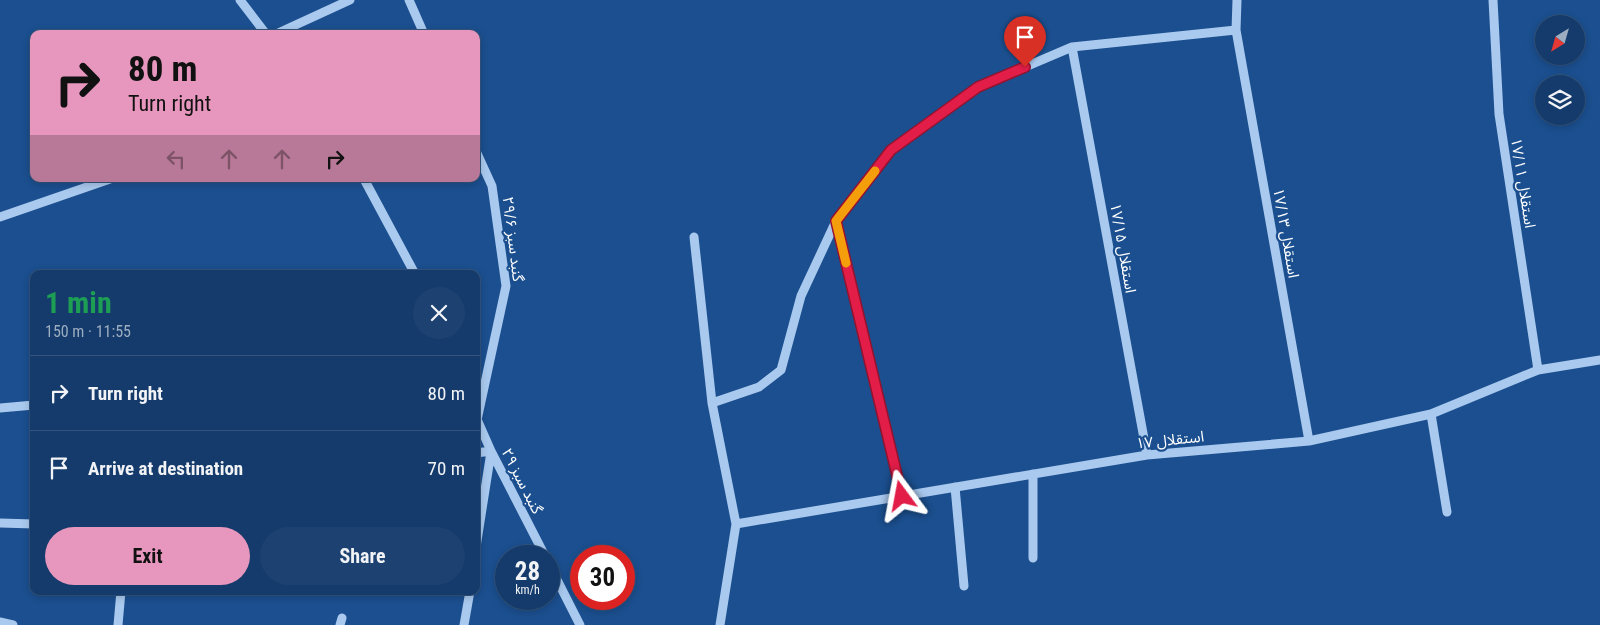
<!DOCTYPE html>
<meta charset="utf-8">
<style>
body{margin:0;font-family:"Roboto Condensed","Noto Sans Arabic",sans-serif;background:#1d4271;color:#f1f3f6;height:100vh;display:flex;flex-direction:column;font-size:19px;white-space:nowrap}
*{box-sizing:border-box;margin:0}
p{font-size:16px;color:#9dadc1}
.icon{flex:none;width:28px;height:28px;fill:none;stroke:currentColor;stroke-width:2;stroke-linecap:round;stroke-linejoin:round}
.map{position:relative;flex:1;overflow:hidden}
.drawer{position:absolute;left:30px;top:270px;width:450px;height:325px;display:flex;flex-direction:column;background:#143b6b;border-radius:10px;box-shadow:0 2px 8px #0003,0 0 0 1px #33557e}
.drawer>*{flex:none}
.guide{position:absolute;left:30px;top:30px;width:450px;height:152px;border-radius:10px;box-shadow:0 2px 8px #0003,0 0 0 1px #33557e;background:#e797bd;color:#111;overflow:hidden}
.needle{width:32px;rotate:217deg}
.tools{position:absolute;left:1535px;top:15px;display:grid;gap:10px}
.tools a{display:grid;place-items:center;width:50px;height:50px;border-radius:50%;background:#143b6b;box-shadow:0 2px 8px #0003,0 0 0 1px #33557e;font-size:25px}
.speed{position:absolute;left:495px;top:545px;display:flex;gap:10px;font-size:25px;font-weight:700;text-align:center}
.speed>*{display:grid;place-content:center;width:65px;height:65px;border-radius:50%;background:#143b6b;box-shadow:0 2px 8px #0003,0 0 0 1px #33557e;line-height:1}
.speed small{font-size:12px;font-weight:400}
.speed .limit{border:8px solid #d22;background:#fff;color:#111}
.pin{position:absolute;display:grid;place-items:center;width:42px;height:42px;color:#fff;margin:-51px -21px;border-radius:50% 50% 50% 0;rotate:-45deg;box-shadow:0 0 5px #0007}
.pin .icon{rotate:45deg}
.me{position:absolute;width:55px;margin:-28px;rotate:347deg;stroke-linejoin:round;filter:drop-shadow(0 0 4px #0008)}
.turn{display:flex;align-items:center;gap:18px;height:105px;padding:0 15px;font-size:22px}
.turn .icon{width:65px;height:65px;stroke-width:2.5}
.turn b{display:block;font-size:35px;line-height:42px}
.lanes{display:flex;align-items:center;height:48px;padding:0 15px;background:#0003;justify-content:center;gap:25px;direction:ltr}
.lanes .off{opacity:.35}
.round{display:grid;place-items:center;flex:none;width:52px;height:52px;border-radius:26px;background:#1d4271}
.headline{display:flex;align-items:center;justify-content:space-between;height:85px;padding:0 15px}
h1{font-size:30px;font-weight:700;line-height:38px;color:#1e9e55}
.action{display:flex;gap:10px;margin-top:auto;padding:10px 15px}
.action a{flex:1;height:58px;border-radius:30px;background:#e797bd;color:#111;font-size:20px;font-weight:700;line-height:58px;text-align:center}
.action a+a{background:#1d4271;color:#f1f3f6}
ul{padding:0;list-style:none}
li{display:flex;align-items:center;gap:15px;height:75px;padding:0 15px;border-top:1px solid #33557e}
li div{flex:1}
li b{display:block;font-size:19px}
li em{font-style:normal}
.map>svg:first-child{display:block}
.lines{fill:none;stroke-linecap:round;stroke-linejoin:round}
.minor{stroke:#a9c9ee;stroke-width:9}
.route-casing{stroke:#92132f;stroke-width:12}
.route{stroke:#e11d48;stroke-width:9}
.slow{stroke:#f59e0b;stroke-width:9}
.labels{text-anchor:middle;stroke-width:4.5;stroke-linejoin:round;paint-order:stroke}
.street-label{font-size:15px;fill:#fff;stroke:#1b4f8f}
</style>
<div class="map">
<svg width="1600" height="625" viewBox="0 0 1600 625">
<rect width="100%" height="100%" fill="#1b4f8f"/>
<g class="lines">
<path class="minor" d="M240,0L266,34
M409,0L424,34
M1237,0L1236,30L1309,441
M1493,0L1499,114L1538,370
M276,34L350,0
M1072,47L1147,455
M476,151L492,186L506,286L477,420
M364,179L415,274
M0,217L110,179
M836,221L902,496
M694,237L712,403L736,524L720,625
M712,403L759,387L781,370L801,296L836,221L891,150L978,87L1072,47L1236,30
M0,408L34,405
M1431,414L1447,512
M476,417L491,451L545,556
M476,453L491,451
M1033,474V558
M955,487L964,586
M0,523L34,524
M736,524L1147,455L1309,441L1431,414L1538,370L1600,360
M476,547L491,452
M549,564L580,625
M0,622L13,625
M118,625L121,591
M340,625L342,618
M464,625L470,591"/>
</g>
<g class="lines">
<g class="route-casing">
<path id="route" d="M902,496L836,221L891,150L978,87L1025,67"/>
</g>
<use href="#route" class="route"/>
<path class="slow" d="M846,263L836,221L875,171"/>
</g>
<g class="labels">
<g class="street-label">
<text transform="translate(1523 183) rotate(81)" y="5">استقلال ۱۷/۱۱</text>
<text transform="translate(1286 233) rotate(80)" y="5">استقلال ۱۷/۱۳</text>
<text transform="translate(513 239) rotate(83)" y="5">گنبد سبز ۲۹/۶</text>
<text transform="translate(1123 248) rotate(80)" y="5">استقلال ۱۷/۱۵</text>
<text transform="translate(1170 440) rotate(-6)" y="5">استقلال ۱۷</text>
<text transform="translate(522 481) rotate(63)" y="5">گنبد سبز ۲۹</text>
</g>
</g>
</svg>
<div class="tools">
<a><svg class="needle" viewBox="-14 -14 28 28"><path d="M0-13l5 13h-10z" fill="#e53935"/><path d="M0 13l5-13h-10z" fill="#9dadc1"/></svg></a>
<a><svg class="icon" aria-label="layers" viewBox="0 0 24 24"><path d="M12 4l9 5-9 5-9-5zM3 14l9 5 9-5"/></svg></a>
</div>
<div class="speed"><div>28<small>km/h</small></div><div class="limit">30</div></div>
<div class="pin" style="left:1025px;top:67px;background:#d93025"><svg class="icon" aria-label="arrive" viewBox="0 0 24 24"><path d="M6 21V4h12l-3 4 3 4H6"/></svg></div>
<svg class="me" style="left:902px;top:496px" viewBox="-20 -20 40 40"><path d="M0-17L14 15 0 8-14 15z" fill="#e11d48" stroke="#fff" stroke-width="4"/></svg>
<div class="guide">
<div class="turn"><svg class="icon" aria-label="right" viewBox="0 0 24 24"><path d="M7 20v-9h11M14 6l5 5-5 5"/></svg><div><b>80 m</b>Turn right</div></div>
<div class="lanes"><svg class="icon off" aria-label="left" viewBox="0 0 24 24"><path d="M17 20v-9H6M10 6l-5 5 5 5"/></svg><svg class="icon off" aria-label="ahead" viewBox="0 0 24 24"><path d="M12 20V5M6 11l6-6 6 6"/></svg><svg class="icon off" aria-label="ahead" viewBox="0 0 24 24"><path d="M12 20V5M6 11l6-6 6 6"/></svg><svg class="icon" aria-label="right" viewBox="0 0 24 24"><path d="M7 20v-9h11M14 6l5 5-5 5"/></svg></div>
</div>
<section class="drawer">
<div class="headline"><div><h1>1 min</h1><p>150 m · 11:55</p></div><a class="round"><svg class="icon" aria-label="close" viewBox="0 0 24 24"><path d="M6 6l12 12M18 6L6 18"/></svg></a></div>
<ul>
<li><svg class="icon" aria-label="right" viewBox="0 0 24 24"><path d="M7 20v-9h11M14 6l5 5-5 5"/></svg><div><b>Turn right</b></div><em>80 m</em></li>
<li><svg class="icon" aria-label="arrive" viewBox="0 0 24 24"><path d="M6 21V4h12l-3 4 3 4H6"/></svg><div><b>Arrive at destination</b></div><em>70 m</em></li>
</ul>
<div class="action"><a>Exit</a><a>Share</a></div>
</section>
</div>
